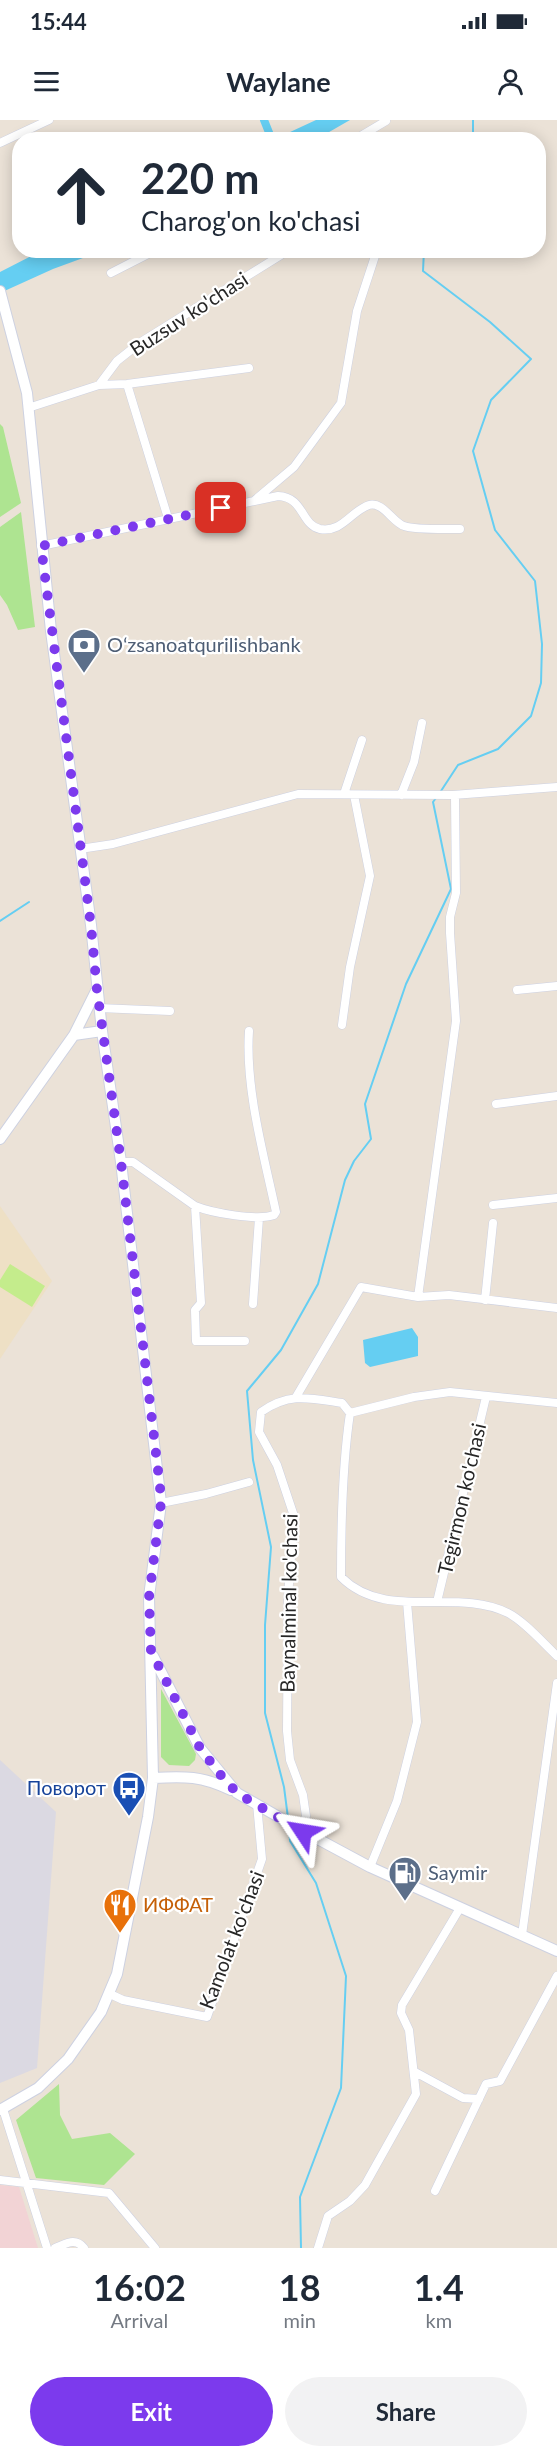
<!DOCTYPE html>
<meta charset="utf-8">
<style>
body{margin:0;font-family:Lato,sans-serif;background:#f2f2f3;color:#1f2937;height:100vh;display:flex;flex-direction:column;font-size:22px;white-space:nowrap}
*{box-sizing:border-box;margin:0}
p{font-size:20px;color:#747a83}
.icon{flex:none;width:33px;height:33px;fill:none;stroke:currentColor;stroke-width:2;stroke-linecap:round;stroke-linejoin:round}
.map{position:relative;height:2128px;overflow:hidden}
.side{display:flex;flex-direction:column;background:#fff;flex:1}
.side>*{flex:none}
.guide{position:absolute;left:12px;top:12px;width:534px;height:126px;border-radius:24px;box-shadow:0 3px 15px #0003;background:#fff;color:#1f2937;overflow:hidden}
.pin{position:absolute;display:grid;place-items:center;width:51px;height:51px;color:#fff;margin:-26px;border-radius:12px;box-shadow:0 3px 9px #0006}
.me{position:absolute;width:66px;margin:-33px;rotate:303deg;stroke-linejoin:round;filter:drop-shadow(0 0 4px #0008)}
.turn{display:flex;align-items:center;gap:21px;height:126px;padding:0 30px;font-size:27px}
.turn .icon{width:78px;height:78px;stroke-width:2.5}
.turn b{display:block;font-size:42px;line-height:51px}
.eta{display:flex;justify-content:space-evenly;align-items:center;height:102px;text-align:center}
.eta b{font-size:36px;font-weight:700;line-height:42px}
.action{display:flex;gap:12px;margin-top:auto;padding:12px 30px}
.action a{flex:1;height:69px;border-radius:36px;background:#7c3aed;color:#fff;font-size:24px;font-weight:700;line-height:69px;text-align:center}
.action a+a{background:#f2f2f3;color:#1f2937}
.status{display:flex;justify-content:space-between;align-items:center;height:42px;padding:0 30px;background:#fff;direction:ltr}
.status svg{height:16px;fill:currentColor}
header{display:flex;justify-content:space-between;align-items:center;height:78px;padding:0 30px;background:#fff;font-size:27px;font-weight:700}
.map>svg:first-child{display:block}
.industrial{fill:#dbd9e2}
.education{fill:#eee0c5}
.medical{fill:#f2d3d5}
.green{fill:#aee491}
.pitch{fill:#c4ec8c}
.water{fill:#65cef2}
.lines{fill:none;stroke-linecap:round;stroke-linejoin:round}
.stream{stroke:#65cef2;stroke-width:2}
.canal{stroke:#65cef2;stroke-width:8}
.street-casing{stroke:#cdd1e1;stroke-width:9}
.secondary-casing{stroke:#cdd1e1;stroke-width:12}
.street{stroke:#fff;stroke-width:8}
.secondary{stroke:#fff;stroke-width:10}
.route{stroke:#7c3aed;stroke-width:10;stroke-dasharray:0 18}
.labels{text-anchor:middle;stroke-width:4.5;stroke-linejoin:round;paint-order:stroke}
.street-label{font-size:20px;fill:#272727;stroke:#fff}
.service-label{font-size:20px;fill:#4e5e75;stroke:#fff;text-anchor:start}
.transit-label{font-size:20px;fill:#164399;stroke:#fff;text-anchor:end}
.food-label{font-size:20px;fill:#c56008;stroke:#fff;text-anchor:start}
</style>
<div class="status"><b>15:44</b><svg viewBox="0 0 49 12"><path d="M0 12V9h3v3zM5 12V6h3v6zM10 12V3h3v9zM15 12V0h3v12zM26 1h20v11H26zM47 4h2v5h-2z"/></svg></div>
<header><svg class="icon" aria-label="menu" viewBox="0 0 24 24"><path d="M4 6h16M4 12h16M4 18h16"/></svg>Waylane<svg class="icon" aria-label="person" viewBox="0 0 24 24"><circle cx="12" cy="8" r="4"/><path d="M4 21q1-7 8-7t8 7"/></svg></header>
<div class="map">
<svg width="557" height="2128" viewBox="0 0 557 2128">
<rect width="100%" height="100%" fill="#ebe2d7"/>
<path class="industrial" d="M0,1640L56,1692L37,1948L0,1963Z"/>
<path class="education" d="M0,1086L52,1161L0,1239Z"/>
<path class="medical" d="M0,2065L19,2067L38,2128H0Z"/>
<path class="green" d="M0,304L3,307L21,383L0,397Z
M21,392L35,507L18,510L7,485L0,475V407Z
M161,1569L196,1634L195,1640L189,1646L169,1645L161,1637Z
M59,1964L60,1995L72,2019L110,2013L135,2034L104,2065L36,2058L16,2000Z"/>
<path class="pitch" d="M10,1144L45,1166L32,1187L0,1167V1160Z"/>
<path class="water" d="M316,0H350L317,19H275Z
M41,131H102L53,149L0,173V152Z
M412,1208L418,1217V1236L370,1247L365,1243L363,1220Z"/>
<g class="lines">
<path class="stream" d="M473,20V0
M424,130L423,151L490,202L531,239L491,280L473,331L495,410L535,461L542,524L541,563L531,596L498,629L458,645L439,674
M0,801L29,782
M288,1698L284,1667L265,1593V1505L271,1427L253,1340L247,1271L281,1230L318,1164L345,1060L354,1041L371,1019L365,984L406,864L451,769L433,682L436,678
M289,1707L290,1721L316,1763L346,1856L341,1968L300,2077L301,2128"/>
<path class="canal" d="M264,0L272,20"/>
<g class="street-casing">
<path id="street" d="M354,20L386,1
M0,23L49,0
M111,153L156,130
M127,264L168,398
M99,265L127,264L249,248
M28,288L99,265L117,241L141,222L289,130
M255,380L294,347L341,283L357,191L377,130
M41,426L278,376C304,377 301,405 320,409C342,413 351,391 369,385C383,381 393,403 404,406C415,410 447,409 460,409
M344,674L362,620
M401,675L414,642L422,603
M80,729L113,724L298,674L453,675L557,667
M517,870L557,866
M99,888L170,891
M342,905L350,847L370,756L354,675
M496,984L557,976
M121,1042H133L195,1086C212,1093 258,1101 274,1095L276,1092C264,1036 245,968 249,911
M493,1085L557,1078
M195,1086L201,1183L195,1190L196,1221H245
M418,1177L456,901L450,813V797L456,773L455,675
M485,1180L493,1103
M253,1184L259,1098
M296,1277L361,1167L418,1177L449,1175L557,1188
M350,1293L414,1277L450,1272L557,1283
M161,1383L206,1374L249,1362
M437,1482L486,1277
M303,1711L306,1696L303,1675L290,1640L287,1611L288,1477L294,1396L277,1345L259,1312L261,1292C290,1272 309,1278 342,1283L350,1293C342,1347 341,1403 341,1457C386,1502 456,1467 508,1493C524,1501 543,1523 557,1536
M370,1747L397,1681L417,1602L407,1482
M522,1815L557,1563
M110,1874L123,1880L207,1897L262,1739L257,1684
M415,1952L463,1978L479,1979
M3,1989L47,2128
M0,2060L109,2073L155,2128
M435,2071L486,1964L500,1961L557,1856
M55,2128C66,2124 75,2117 84,2128
M318,2128L328,2096L350,2081L365,2065L416,1974L409,1910L401,1893L402,1885L460,1788"/>
</g>
<g class="secondary-casing">
<path id="secondary" d="M0,171L27,273L51,511L91,805L102,911L121,1042L161,1383L149,1477L153,1658L148,1697L117,1854L101,1892L68,1939L38,1968L0,1990
M74,915L102,911
M0,1019L74,915L96,871
M153,1536L200,1628L237,1673L303,1711L370,1747L557,1831
M153,1658C185,1656 202,1656 231,1670"/>
</g>
<use href="#street" class="street"/>
<use href="#secondary" class="secondary"/>
</g>
<g class="lines">
<path class="route" d="M221,388L41,426L91,806L97,870L121,1042L160,1367L161,1383L149,1477L151,1531L200,1628L219,1653L237,1673L303,1712"/>
</g>
<defs>
<g id="bank-pin" transform="scale(1.725)"><path d="M0 17L-7.5 6A9.5 9.5 0 1 1 7.5 6Z" fill="#5c6f8a" stroke="#fff"/><path d="M-6-4H6V4H-6ZM0-2.3a2.3 2.3 0 1 0 0 4.6a2.3 2.3 0 1 0 0-4.6Z" fill="#fff"/></g>
<g id="bus-pin" transform="scale(1.725)"><path d="M0 17L-7.5 6A9.5 9.5 0 1 1 7.5 6Z" fill="#1a4fb4" stroke="#fff"/><path d="M-5-6H5V4H4V6H2V4H-2V6H-4V4H-5ZM-3.5-4V0h7V-4ZM-3.5 1.2v1.5H-2V1.2ZM2 1.2v1.5H3.5V1.2Z" fill="#fff"/></g>
<g id="fuel-pin" transform="scale(1.725)"><path d="M0 17L-7.5 6A9.5 9.5 0 1 1 7.5 6Z" fill="#5c6f8a" stroke="#fff"/><path d="M-5.5-6h7V0h2V4h1.3V-2.5L3-4.5l.8-.8L6-3V5H2.5V1h-1V6h-7ZM-4.2-4.7v3.2H.2V-4.7Z" fill="#fff"/></g>
<g id="restaurant-pin" transform="scale(1.725)"><path d="M0 17L-7.5 6A9.5 9.5 0 1 1 7.5 6Z" fill="#e8710a" stroke="#fff"/><path d="M-5-6h1v4h1v-4h1v4h1v-4h1v5L-1.5 .5V6h-2V.5L-5-1ZM5-6V6H3V1.5H1.5Q1.5-4 5-6Z" fill="#fff"/></g>
</defs>
<g fill-rule="evenodd">
<use href="#bank-pin" x="84" y="525"/>
<use href="#bus-pin" x="129" y="1668"/>
<use href="#fuel-pin" x="405" y="1753"/>
<use href="#restaurant-pin" x="120" y="1785"/>
</g>
<g class="labels">
<g class="street-label">
<text transform="translate(189 194) rotate(-33)" y="7">Buzsuv ko'chasi</text>
<text transform="translate(462 1379) rotate(-77)" y="7">Tegirmon ko'chasi</text>
<text transform="translate(289 1483) rotate(-89)" y="7">Baynalminal ko'chasi</text>
<text transform="translate(232 1820) rotate(-69)" y="7">Kamolat ko'chasi</text>
</g>
<g class="service-label">
<text x="107" y="532">Oʻzsanoatqurilishbank</text>
<text x="428" y="1760">Saymir</text>
</g>
<g class="transit-label">
<text x="106" y="1675">Поворот</text>
</g>
<g class="food-label">
<text x="143" y="1792">ИФФАТ</text>
</g>
</g>
</svg>
<div class="pin" style="left:221px;top:388px;background:#d93025"><svg class="icon" aria-label="arrive" viewBox="0 0 24 24"><path d="M6 21V4h12l-3 4 3 4H6"/></svg></div>
<svg class="me" style="left:303px;top:1712px" viewBox="-20 -20 40 40"><path d="M0-17L14 15 0 8-14 15z" fill="#7c3aed" stroke="#fff" stroke-width="4"/></svg>
<div class="guide">
<div class="turn"><svg class="icon" aria-label="ahead" viewBox="0 0 24 24"><path d="M12 20V5M6 11l6-6 6 6"/></svg><div><b>220 m</b>Charog'on ko'chasi</div></div>
</div>
</div>
<section class="side">
<div class="eta">
<div><b>16:02</b><p>Arrival</p></div>
<div><b>18</b><p>min</p></div>
<div><b>1.4</b><p>km</p></div>
</div>
<div class="action"><a>Exit</a><a>Share</a></div>
</section>
